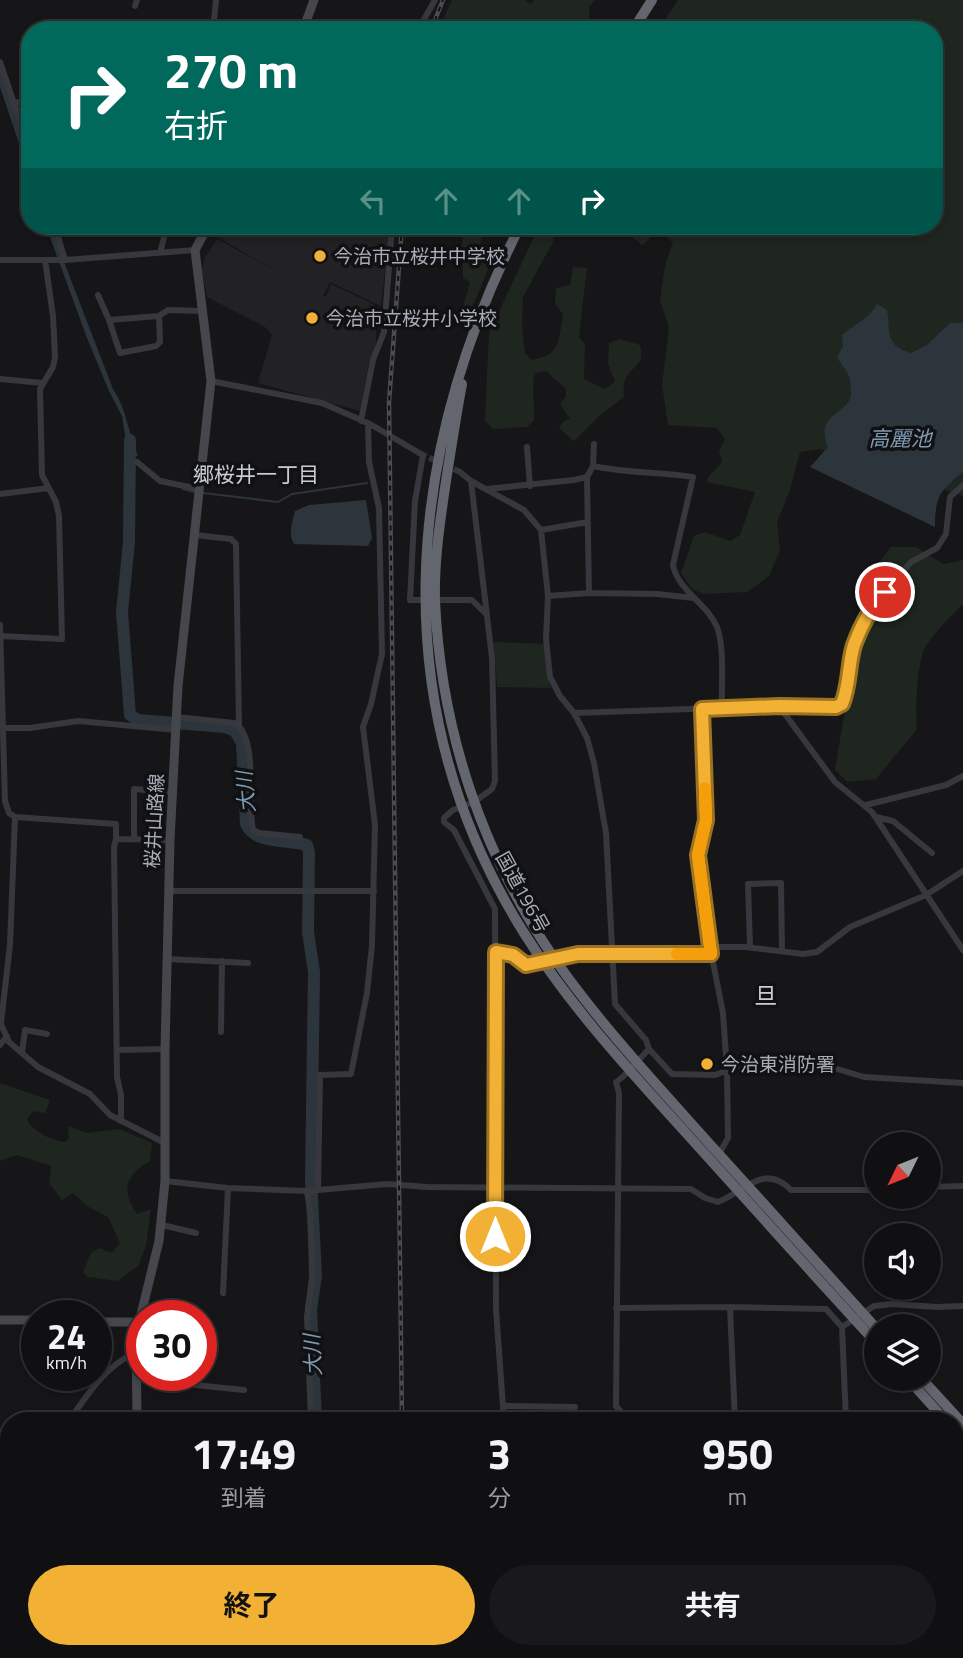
<!DOCTYPE html>
<html lang="ja">
<meta charset="utf-8">
<style>
body{margin:0;font-family:"Titillium Web","Noto Sans JP",sans-serif;background:#19191b;color:#f1f3f6;height:100vh;display:flex;flex-direction:column;font-size:26px;white-space:nowrap}
*{box-sizing:border-box;margin:0}
p{font-size:23px;color:#9c9d9f}
.icon{flex:none;width:38px;height:38px;fill:none;stroke:currentColor;stroke-width:2;stroke-linecap:round;stroke-linejoin:round}
.map{position:relative;flex:1;overflow:hidden}
.drawer{position:absolute;left:0px;top:1412px;width:964px;height:247px;display:flex;flex-direction:column;background:#101012;border-radius:28px 28px 0 0;box-shadow:0 4px 10px #0003,0 0 0 2px #303032}
.drawer>*{flex:none}
.hud{position:absolute;left:21px;top:21px;width:922px;height:214px;border-radius:28px;box-shadow:0 4px 10px #0003,0 0 0 2px #303032;background:#00695c;color:#fff;overflow:hidden}
.needle{width:46px;rotate:227deg}
.controls{position:absolute;left:864px;top:1132px;display:grid;gap:14px}
.controls a{display:grid;place-items:center;width:77px;height:77px;border-radius:50%;background:#101012;box-shadow:0 4px 10px #0003,0 0 0 2px #303032;font-size:35px}
.speed{position:absolute;left:21px;top:1300px;display:flex;gap:14px;font-size:35px;font-weight:700;text-align:center}
.speed>*{display:grid;place-content:center;width:91px;height:91px;border-radius:50%;background:#101012;box-shadow:0 4px 10px #0003,0 0 0 2px #303032;line-height:1}
.speed small{font-size:18px;font-weight:400}
.speed .limit{border:10px solid #d22;background:#fff;color:#111}
.pin{position:absolute;display:grid;place-items:center;width:60px;height:60px;color:#fff;margin:-30px;border:4px solid #fff;border-radius:50%;box-shadow:0 2px 7px #0007}
.me{position:absolute;width:77px;margin:-38px;rotate:0deg;stroke-linejoin:round;filter:drop-shadow(0 0 5px #0008)}
.turn{display:flex;align-items:center;gap:24px;height:147px;padding:0 28px;font-size:32px}
.turn .icon{width:91px;height:91px;stroke-width:2.5}
.turn b{display:block;font-size:49px;line-height:60px}
.lanes{display:flex;align-items:center;height:66px;padding:0 28px;background:#0003;justify-content:center;gap:35px;direction:ltr}
.lanes .off{opacity:.35}
.eta{display:flex;justify-content:space-evenly;align-items:center;height:119px;text-align:center}
.eta b{font-size:42px;font-weight:700;line-height:49px}
.cta{display:flex;gap:14px;margin-top:auto;padding:14px 28px}
.cta a{flex:1;height:80px;border-radius:42px;background:#f2b134;color:#111;font-size:28px;font-weight:700;line-height:80px;text-align:center}
.cta a+a{background:#19191b;color:#f1f3f6}
.map>svg:first-child{display:block}
.built{fill:#222225}
.green{fill:#1e261f}
.water{fill:#2c353c}
.lines{fill:none;stroke-linecap:round;stroke-linejoin:round}
.stream{stroke:#2c353c;stroke-width:2}
.river{stroke:#2c353c;stroke-width:12}
.street-tunnel{stroke:#333438;stroke-width:6;stroke-dasharray:6 3;stroke-linecap:butt}
.street{stroke:#37383d;stroke-width:6}
.secondary{stroke:#45474d;stroke-width:9}
.highway{stroke:#63666e;stroke-width:10}
.rail-casing{stroke:#4a4c52;stroke-width:4.5}
.rail{stroke:#111113;stroke-width:2;stroke-dasharray:5;stroke-linecap:butt}
.route-casing{stroke:#9d7322;stroke-width:18}
.route{stroke:#f2b134;stroke-width:12}
.slow{stroke:#f59e0b;stroke-width:12}
.poi-dot{fill:#f2b134;stroke:#111113;stroke-width:2.5}
.labels{text-anchor:middle;stroke-width:7;stroke-linejoin:round;paint-order:stroke}
.poi-label{font-size:19px;fill:#a8adb8;stroke:#111113;text-anchor:start}
.street-label{font-size:19px;fill:#a8adb8;stroke:#111113}
.water-label{font-size:21px;font-style:italic;fill:#7f9bb3;stroke:#111113}
.neighbourhood-label{font-size:21px;fill:#c9ccd4;stroke:#111113}
.quarter-label{font-size:23px;fill:#c9ccd4;stroke:#111113}
</style>
<div class="map">
<svg width="963" height="1658" viewBox="0 0 963 1658">
<rect width="100%" height="100%" fill="#161618"/>
<path class="built" d="M222,226H390L381,306L330,282L323,296L326,297L331,284L375,305L376,310V344L368,367L360,411L258,383L272,335L265,327L207,297L202,272L204,259L217,239L280,273L217,237Z"/>
<path class="green" d="M452,0H525L531,4L535,0H595L589,7L590,30H438Z
M678,0H963V496L820,449L800,452L790,490L777,522L780,551L769,576L747,592L704,594L692,589L681,573L694,536L705,532L730,541L740,535L755,492L707,482L708,477L722,462L719,451L725,439L717,428L668,425L662,385L669,327L660,300L665,266L673,242L658,230L643,245L616,226H934V30H658Z
M462,226H498L494,233L482,237L479,255L490,265L465,324L459,322L470,282L463,278Z
M539,226H556L553,242L523,297L522,328L525,353L531,360C562,355 558,341 563,314L555,304L556,288L570,285L573,267L587,268L579,337L585,344L584,379L605,389L615,382L608,364L609,343L620,339L640,345C646,367 632,364 625,380C623,384 624,393 624,397L599,416L574,441L559,428L564,421L570,419L560,404L566,397V389L546,371L535,373C531,388 535,404 534,420L527,427L493,429L485,420L489,333Z
M891,547H916L943,564L963,560V604C951,617 935,631 926,646C917,660 915,712 917,729L876,779L848,782L835,770L843,721L864,639L866,589L878,564Z
M494,642L548,644L547,675L551,688L497,687Z
M0,1083L50,1100L45,1113L33,1111L27,1120C34,1132 52,1141 66,1142L69,1138L68,1126L87,1133L119,1129L152,1143L150,1161C126,1175 120,1189 137,1214L151,1209L146,1246L138,1266L117,1281L88,1277L83,1272L91,1253L99,1248L112,1253L120,1243L108,1217L87,1206L73,1193L62,1200L49,1183L51,1166L17,1155L0,1161Z
M9,1562V1650H45L52,1654V1658H0V1567Z"/>
<path class="water" d="M0,68L30,157V176L0,87Z
M46,226H53L64,262L113,389C127,410 128,433 138,456L128,455L122,416L109,391L87,338Z
M877,304L887,310C891,333 884,345 911,353L927,345L950,323H963V472C940,490 935,497 935,527L810,467L828,447C814,415 847,414 851,396C851,393 851,384 850,380C850,373 840,364 837,357L843,346L842,336C853,324 870,319 877,304Z
M366,500L372,538L368,546L294,544C288,534 292,522 295,511L309,505Z"/>
<g class="lines">
<path class="stream" d="M183,489L194,492
M203,493L278,502L292,494L367,483
M956,1543H963"/>
<path class="river" d="M130,440L129,542L122,612L130,715L138,720L225,727L235,731L242,743L246,824C255,845 288,839 307,845L309,852L308,932L314,972L311,1179L316,1276L311,1309L316,1421
M329,1650L330,1658"/>
<path class="street-tunnel" d="M421,454L460,472"/>
<path class="street" d="M135,6L137,0
M155,28L213,29
M213,30L216,0
M418,30L435,0
M0,62L30,150
M13,102L30,103
M55,226L65,260
M160,253L167,226
M0,260H65L195,250
M98,295L109,320
M159,316L109,320L120,353L156,346L160,342L159,316L168,310L203,311
M0,379L42,383
M211,381L322,403L370,424L421,454
M361,421L373,360L384,332L392,226
M527,447L530,486
M423,455L415,501L410,600H472L486,614
M137,462L160,481L199,489
M593,466L594,444
M460,472L471,481L524,510L541,530L548,596L546,639L550,677L560,696L574,713L587,738L594,763L606,833L615,1004L646,1040L649,1049
M471,481L492,658L495,781L492,789L474,802L453,810L444,818V822L454,830L495,909L496,1309L504,1421
M487,489L574,480L587,477L593,466C626,473 659,472 693,477L673,565C678,591 707,603 717,627C725,648 721,686 722,709
M0,494L49,488
M541,530L588,522
M195,535L231,539L236,544L239,725
M589,593L657,594L694,598
M548,596L589,593L587,477
M0,625L5,801L9,813L15,817L10,945L1,1023
M1,636L62,639L59,516L56,502L42,475L40,389L53,367L55,357L53,316L45,260
M779,706L835,782L872,812L963,950
M702,709L706,820L699,842L698,855L710,947L723,1013L727,1070L728,1138L719,1154
M574,713L779,706L836,707L842,704L847,691L854,645L874,604L911,562L937,548L946,534L950,497L963,485
M177,717L234,723C259,736 247,804 253,830L259,833L300,837
M2,728H30L78,721L177,730
M866,805L946,785L963,776
M15,817L116,824V839L170,840
M876,817L893,821L932,853
M116,839L114,847L117,1077L121,1095V1121
M134,839V789L173,792
M169,891H374
M710,947H745L803,954L817,952L850,927L926,895L963,871
M750,947L748,884L781,883L782,950
M496,952L513,955L526,965L578,954H711
M167,959L248,963
M0,1022L9,1042L38,1067L90,1094L110,1115L163,1142
M221,1032L222,961
M0,1045L7,1036
M118,1050L165,1049
M22,1053L25,1030L47,1034
M165,1181L228,1188L307,1191L387,1184L427,1187L691,1189L705,1198L718,1202C744,1192 764,1162 791,1190H877
M929,1187L963,1186
M318,1190L320,1075L351,1074L367,993L372,945L375,825L363,727L371,704L382,654L379,508L369,462L368,424
M307,1191L311,1216L312,1278L307,1317L311,1421
M162,1225L196,1233
M223,1293L228,1188
M730,1307L735,1421
M616,1308L730,1307L826,1309L842,1327L874,1306L892,1304L937,1307L963,1306
M842,1327L846,1421
M136,1379L244,1390
M504,1406L575,1407
M69,1421C87,1395 105,1366 135,1353
M629,1421L616,1406L619,1093L616,1082C623,1079 641,1057 649,1049L672,1074L715,1075L740,1066L834,1068L864,1077L963,1083
M0,1493L9,1483
M0,1520L9,1523
M0,1595L9,1589
M739,1650L741,1658
M856,1650V1658
M25,1658H31
M97,1658L120,1650
M174,1658L187,1650
M390,1658C467,1651 544,1655 621,1658
M677,1658V1650"/>
<path class="secondary" d="M303,30L314,0
M0,1320H37
M96,1322H137
M137,1421L136,1335L159,1241L165,1181V1049L170,840L178,686L211,381L195,250L208,226
M192,1650L197,1658"/>
<path class="highway" d="M633,30L652,0
M520,226C404,456 383,708 524,933C570,1006 629,1070 686,1133C750,1204 813,1274 877,1344
M462,384C456,416 451,449 446,481C440,521 434,561 435,601C441,731 482,854 556,961C601,1025 655,1083 707,1141C764,1204 820,1266 877,1329
M908,1379L946,1421
M922,1379L963,1424
M956,1431L963,1440"/>
<g class="rail-casing">
<path id="rail" d="M431,30L443,0
M402,226L389,402L402,1421
M405,1650V1658"/>
</g>
<use href="#rail" class="rail"/>
</g>
<g class="lines">
<g class="route-casing">
<path id="route" d="M495,1236L496,952L513,955L526,965L578,954H711L698,855L706,820L702,709L779,706L836,707L842,704C850,685 848,664 854,645C861,626 872,606 885,592"/>
</g>
<use href="#route" class="route"/>
<path class="slow" d="M677,954H711L698,855L706,820L705,788"/>
</g>
<g class="poi-dot">
<circle cx="320" cy="256" r="7"/>
<circle cx="312" cy="318" r="7"/>
<circle cx="707" cy="1064" r="7"/>
</g>
<g class="labels">
<g class="poi-label">
<text x="334" y="263">今治市立桜井中学校</text>
<text x="326" y="325">今治市立桜井小学校</text>
<text x="721" y="1071">今治東消防署</text>
</g>
<g class="street-label">
<text transform="translate(154 821) rotate(-87)" y="7">桜井山路線</text>
<text transform="translate(523 892) rotate(61)" y="7">国道196号</text>
</g>
<g class="water-label">
<text x="900" y="446">高麗池</text>
<text transform="translate(246 792) rotate(-95)" y="7">大川</text>
<text transform="translate(313 1355) rotate(-93)" y="7">大川</text>
</g>
<g class="neighbourhood-label">
<text x="256" y="482">郷桜井一丁目</text>
</g>
<g class="quarter-label">
<text x="766" y="1004">旦</text>
</g>
</g>
</svg>
<div class="controls">
<a><svg class="needle" viewBox="-14 -14 28 28"><path d="M0-13l5 13h-10z" fill="#e53935"/><path d="M0 13l5-13h-10z" fill="#9c9d9f"/></svg></a>
<a><svg class="icon" aria-label="sound" viewBox="0 0 24 24"><path d="M4 9h4l5-4v14l-5-4H4zM17 9q2 3 0 6"/></svg></a>
<a><svg class="icon" aria-label="layers" viewBox="0 0 24 24"><path d="M12 4l9 5-9 5-9-5zM3 14l9 5 9-5"/></svg></a>
</div>
<div class="speed"><div>24<small>km/h</small></div><div class="limit">30</div></div>
<div class="pin" style="left:885px;top:592px;background:#d93025"><svg class="icon" aria-label="arrive" viewBox="0 0 24 24"><path d="M6 21V4h12l-3 4 3 4H6"/></svg></div>
<svg class="me" style="left:495px;top:1236px" viewBox="-20 -20 40 40"><circle r="17" fill="#f2b134" stroke="#fff" stroke-width="3"/><path d="M0-11L8 9 0 5-8 9z" fill="#fff"/></svg>
<div class="hud">
<div class="turn"><svg class="icon" aria-label="right" viewBox="0 0 24 24"><path d="M7 20v-9h11M14 6l5 5-5 5"/></svg><div><b>270 m</b>右折</div></div>
<div class="lanes"><svg class="icon off" aria-label="left" viewBox="0 0 24 24"><path d="M17 20v-9H6M10 6l-5 5 5 5"/></svg><svg class="icon off" aria-label="ahead" viewBox="0 0 24 24"><path d="M12 20V5M6 11l6-6 6 6"/></svg><svg class="icon off" aria-label="ahead" viewBox="0 0 24 24"><path d="M12 20V5M6 11l6-6 6 6"/></svg><svg class="icon" aria-label="right" viewBox="0 0 24 24"><path d="M7 20v-9h11M14 6l5 5-5 5"/></svg></div>
</div>
<section class="drawer">
<div class="eta">
<div><b>17:49</b><p>到着</p></div>
<div><b>3</b><p>分</p></div>
<div><b>950</b><p>m</p></div>
</div>
<div class="cta"><a>終了</a><a>共有</a></div>
</section>
</div>
